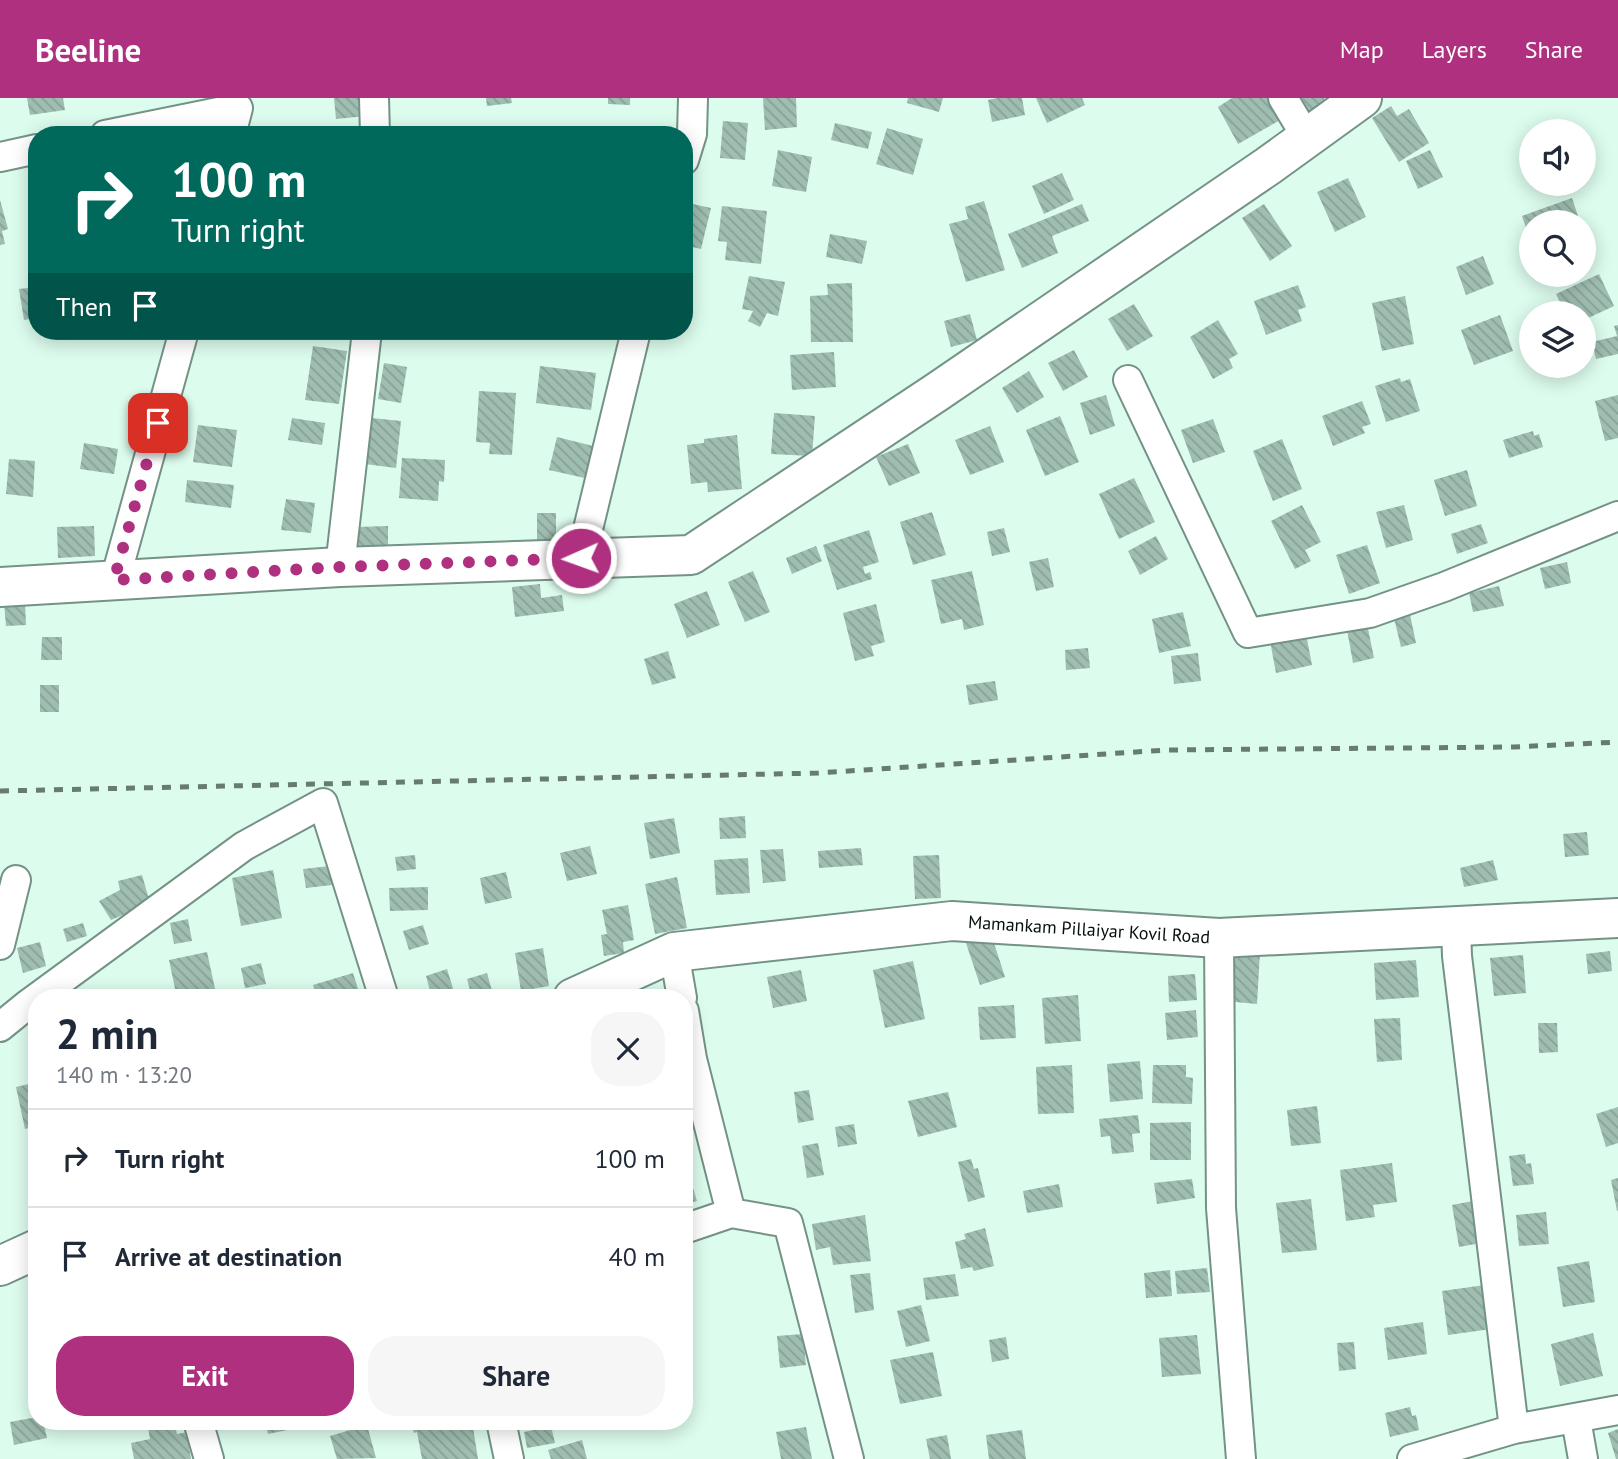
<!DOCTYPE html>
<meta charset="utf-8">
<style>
body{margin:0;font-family:"PT Sans",sans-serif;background:#f6f6f7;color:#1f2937;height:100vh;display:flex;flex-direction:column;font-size:26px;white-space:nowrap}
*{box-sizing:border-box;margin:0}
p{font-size:23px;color:#747a83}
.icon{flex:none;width:38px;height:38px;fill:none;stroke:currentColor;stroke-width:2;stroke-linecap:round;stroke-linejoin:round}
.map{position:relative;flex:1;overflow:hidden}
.drawer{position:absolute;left:28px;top:891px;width:665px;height:441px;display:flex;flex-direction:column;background:#fff;border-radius:28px;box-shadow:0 4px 18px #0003}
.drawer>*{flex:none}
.hud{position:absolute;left:28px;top:28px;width:665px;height:214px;border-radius:28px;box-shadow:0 4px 18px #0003;background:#00695c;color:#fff;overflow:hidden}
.tools{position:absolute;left:1519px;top:21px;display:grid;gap:14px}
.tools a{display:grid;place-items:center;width:77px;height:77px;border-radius:50%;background:#fff;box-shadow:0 4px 18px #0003;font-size:35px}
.pin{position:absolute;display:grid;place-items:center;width:60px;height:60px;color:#fff;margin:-30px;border-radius:14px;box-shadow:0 4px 10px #0006}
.me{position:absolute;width:77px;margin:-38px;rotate:268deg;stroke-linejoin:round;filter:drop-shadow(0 0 5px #0008)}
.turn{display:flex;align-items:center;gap:24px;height:147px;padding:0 28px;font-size:32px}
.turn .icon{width:91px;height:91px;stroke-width:2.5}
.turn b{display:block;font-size:49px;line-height:60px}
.then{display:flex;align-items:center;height:66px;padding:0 28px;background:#0003;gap:14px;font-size:26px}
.round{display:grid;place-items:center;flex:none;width:74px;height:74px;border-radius:28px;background:#f6f6f7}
.headline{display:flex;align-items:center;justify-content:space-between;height:119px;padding:0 28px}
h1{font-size:42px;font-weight:800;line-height:52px}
.button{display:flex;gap:14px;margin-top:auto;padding:14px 28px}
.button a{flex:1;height:80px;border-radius:28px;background:#ae307f;color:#fff;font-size:28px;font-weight:800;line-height:80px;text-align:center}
.button a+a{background:#f6f6f7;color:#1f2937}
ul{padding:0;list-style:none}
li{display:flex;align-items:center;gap:21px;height:98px;padding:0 28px;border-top:2px solid #e0e1e3}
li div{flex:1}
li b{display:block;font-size:26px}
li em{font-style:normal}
header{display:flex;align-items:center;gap:42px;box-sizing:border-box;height:98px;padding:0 35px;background:#ae307f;color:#fff}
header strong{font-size:33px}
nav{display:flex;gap:38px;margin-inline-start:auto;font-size:24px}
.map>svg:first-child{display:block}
.building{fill:url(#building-back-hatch)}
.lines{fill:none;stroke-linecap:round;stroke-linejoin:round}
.street-casing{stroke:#749285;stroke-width:32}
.secondary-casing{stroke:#749285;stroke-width:42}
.street{stroke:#fff;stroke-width:28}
.secondary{stroke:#fff;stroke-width:38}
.rail{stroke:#677b72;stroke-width:5;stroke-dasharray:9 9;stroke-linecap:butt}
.route{stroke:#ae307f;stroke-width:12;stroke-dasharray:0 21.6}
.labels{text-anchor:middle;stroke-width:7;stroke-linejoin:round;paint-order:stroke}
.street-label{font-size:18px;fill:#050f0b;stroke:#fff}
</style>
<header>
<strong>Beeline</strong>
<nav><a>Map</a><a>Layers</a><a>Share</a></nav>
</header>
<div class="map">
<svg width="1618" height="1361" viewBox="0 0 1618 1361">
<defs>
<pattern id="building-back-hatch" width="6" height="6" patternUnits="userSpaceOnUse" patternTransform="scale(1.75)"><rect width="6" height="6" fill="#9fbdb0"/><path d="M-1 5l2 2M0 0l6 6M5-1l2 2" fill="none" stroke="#87a196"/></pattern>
</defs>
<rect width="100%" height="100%" fill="#dcfced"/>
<path class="building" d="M27,0H63L65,12L30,17Z
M334,0H364L366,18L336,21Z
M486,0H511L512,5L487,8Z
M608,0H630V7L608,6Z
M763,0H796L797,29L765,32Z
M908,0H943L939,14L907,5Z
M997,0H1022L1025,17L992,24L988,2Z
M1036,0H1082L1085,7L1047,25Z
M1232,0H1270L1282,21L1238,46L1218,9Z
M1302,0H1324L1327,8L1309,16Z
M1391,8L1397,18L1409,11L1429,45L1399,64L1372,20Z
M723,23L748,25L745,62L720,60Z
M835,25L872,34L868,51L831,42Z
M571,30V37H543L542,33Z
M887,30L923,41L913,77L876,66Z
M778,52L812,59L806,94L772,88Z
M1430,52L1443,79L1418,91L1406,63Z
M1062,75L1074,102L1044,116L1032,88Z
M1348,80L1366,119L1335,134L1317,94Z
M1572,100L1580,124H1531V144L1522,118Z
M0,102L8,131L2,133L5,146L0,147Z
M984,103L1005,172L966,184L949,126L968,121L965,109Z
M688,105L711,110L701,151L684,147V123Z
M1082,106L1089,123L1052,138L1058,155L1022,170L1008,136Z
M1264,106L1292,148L1270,163L1242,120Z
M722,108L767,113L761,166L725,162L727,144L718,143Z
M830,136L867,143L862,166L826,159Z
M1483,158L1494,186L1466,197L1456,169Z
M1599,176L1614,208L1584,222V215H1565L1556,196Z
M749,178L785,184L778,218L767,215L760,229L748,223L753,213L742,211Z
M852,185L853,244H811L810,198L828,197L827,186Z
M1298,187L1306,209L1298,212L1302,223L1266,237L1254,203Z
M37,189V220L24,222L19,191Z
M1405,198L1414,246L1382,253L1372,205Z
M1134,206L1153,238L1127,253L1108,221Z
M970,216L977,242L951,249L944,223Z
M1500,217L1513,253L1474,267L1461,232Z
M1218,222L1238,256L1229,261L1233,270L1213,281L1190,239Z
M1618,227V256L1596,261L1592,244L1617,238L1614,228Z
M313,248L347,253L339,306L305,302Z
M1074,252L1088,279L1063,293L1048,265Z
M834,254L836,289L792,292L790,257Z
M384,265L407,269L401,305L378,301Z
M540,268L596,275L591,312L536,305Z
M1029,273L1044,299L1017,315L1002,290Z
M1400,280L1401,284L1410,281L1420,313L1386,324L1375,288Z
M479,293L516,295L512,357L489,356L490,345L476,344Z
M1106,297L1115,328L1090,337L1080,305Z
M1618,297V340L1605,343L1595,303Z
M1362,303L1371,326L1362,329L1365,335L1333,348L1322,318Z
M774,315L815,318L812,358L771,356Z
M1060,318L1079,364L1045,378L1026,332Z
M362,319L401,323L396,370L357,365Z
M292,320L325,325L322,347L288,342Z
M1213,321L1225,354L1193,365L1181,332Z
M198,327L237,332L232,369L193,364Z
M990,328L1004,364L970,377L955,342Z
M1533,333L1534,338L1539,336L1543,349L1509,360L1503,342Z
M737,337L742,391L708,394L707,384L691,386L687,347L704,345V341Z
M557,339L597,349L589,381L549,372Z
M1282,341L1302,391L1273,403L1253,353Z
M84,345L118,351L114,376L80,371Z
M908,346L920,375L889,388L876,359Z
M402,360L445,362L444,384L439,383L438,403L399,400Z
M9,361L35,363L33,399L6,396Z
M1467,372L1477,408L1445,418L1434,382Z
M1134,380L1155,424L1119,441L1099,396Z
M187,382L234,387L231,410L185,404Z
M286,401L315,405L311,435L281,432Z
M1302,407L1321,444L1305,452L1311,463L1295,471L1271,423Z
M1404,407L1413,442L1386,450L1376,414Z
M932,414L946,457L913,467L900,424Z
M537,415H556V441L537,442Z
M1481,426L1488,445L1457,456L1451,436Z
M94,428L95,458L58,460L57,429Z
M388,428V451L357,452V429Z
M1004,430L1010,454L992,458L987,434Z
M869,432L879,464L863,469L865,476L870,474L872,481L837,492L823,447Z
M1156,438L1168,461L1140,477L1128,453Z
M1367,447L1380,485L1349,496L1336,457Z
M816,448L822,463L792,476L786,460Z
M1048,460L1054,489L1036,493L1029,464Z
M1567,464L1571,485L1545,491L1540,470Z
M753,473L770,514L745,524L728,484Z
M972,473L984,527L964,532L962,521L941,526L931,482Z
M540,486L541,500L562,497L564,513L515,519L512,489Z
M1499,488L1504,508L1473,514L1469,495Z
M707,493L720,527L687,540L674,506Z
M25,504L26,527L6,528L4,505Z
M876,506L885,544L871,548L874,558L855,563L843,515Z
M1409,512L1416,545L1401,549L1393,516Z
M1183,514L1191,548L1159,555L1152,521Z
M1366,521L1374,560L1353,565L1346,526Z
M1306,536L1312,567L1276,575L1270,543Z
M42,539H62V562H41Z
M1088,550L1090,570L1066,572L1065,552Z
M668,553L676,580L652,587L644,561Z
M1198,555L1201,583L1174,586L1171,558Z
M995,583L998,602L969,607L966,587Z
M40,587H59V614H40Z
M745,718L746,740L720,741L719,720Z
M674,720L680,755L650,761L644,725Z
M1587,734L1589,757L1565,759L1563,736Z
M590,748L597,776L567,783L560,755Z
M861,750L863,767L819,770L818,753Z
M783,751L786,783L763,785L760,752Z
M415,757L416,771L397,773L395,759Z
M939,757L941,800L915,801L913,758Z
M748,760L750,795L716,797L714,762Z
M1493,762L1498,782L1464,789L1460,770Z
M330,768L332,787L306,790L303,771Z
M273,772L282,820L241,828L232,780Z
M506,774L512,800L485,806L480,780Z
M142,777L150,805L111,822L99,803L120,792L118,783Z
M677,779L687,830L655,836L645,786Z
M428,789V812L390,813L389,790Z
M628,807L634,842L623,844L624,855L604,858L601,837L607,836L602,812Z
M188,821L192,843L174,846L170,825Z
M83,825L87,838L67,844L63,831Z
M423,827L429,846L409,852L403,833Z
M991,836L1005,879L980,887L966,845Z
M40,844L46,868L23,875L17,850Z
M543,850L549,888L521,893L515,855Z
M1228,852L1260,854L1257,906L1225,903Z
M1610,853L1612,873L1588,876L1586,856Z
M207,854L217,900H177L169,862Z
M1523,857L1526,895L1494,898L1490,860Z
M1416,862L1419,899L1376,902L1374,865Z
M913,863L925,921L885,930L873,872Z
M261,865L266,886L245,890L241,870Z
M447,871L456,900H432L426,878Z
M801,872L807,903L773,910L767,879Z
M353,875L361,900H317L313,887Z
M487,875L494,900H472L467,881Z
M1195,876L1197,902L1169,904L1168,878Z
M1078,897L1081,943L1045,946L1042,900Z
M1014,907L1016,940L980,942L978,909Z
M1196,912L1198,939L1167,942L1165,915Z
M1400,920L1402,962L1377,964L1374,921Z
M1538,925H1557L1558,954L1539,955Z
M1140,963L1143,1001L1110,1004L1107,966Z
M1072,967L1074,1015L1038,1016L1036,969Z
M1153,967H1186V979L1193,980L1192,1006L1152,1005Z
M37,984V1028L25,1031L16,989Z
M809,992L814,1022L798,1025L794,994Z
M948,994L957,1029L918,1039L908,1003Z
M1317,1008L1321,1045L1291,1048L1287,1012Z
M1618,1009V1045L1606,1049L1596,1016Z
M1138,1017L1140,1035L1132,1036L1134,1054L1112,1056L1110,1038L1101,1039L1099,1021Z
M1191,1024V1062H1150V1025Z
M854,1026L857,1046L838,1049L835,1029Z
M818,1045L824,1077L807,1080L802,1048Z
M1525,1056L1526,1066L1531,1065L1534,1086L1513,1088L1509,1058Z
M684,1061L697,1103L684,1106Z
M971,1061L974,1071L978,1070L985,1099L968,1104L958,1064Z
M1392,1065L1397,1104L1373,1107L1375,1119L1346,1123L1340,1072Z
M1618,1080V1112L1617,1113L1611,1082Z
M1192,1081L1195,1100L1157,1106L1154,1085Z
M1059,1086L1063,1109L1027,1115L1023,1093Z
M1311,1101L1317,1152L1282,1155L1276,1105Z
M1473,1103L1481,1145L1459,1149L1452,1107Z
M1546,1114L1549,1146L1519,1148L1516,1117Z
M865,1117L871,1163L833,1167L830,1149L816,1152L812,1126Z
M985,1130L994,1168L974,1173L972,1169L961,1171L955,1144L966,1141L964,1136Z
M1589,1163L1595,1204L1563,1209L1557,1169Z
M1207,1170L1210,1194L1177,1196L1175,1173Z
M1170,1172L1172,1198L1146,1200L1144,1175Z
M870,1175L874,1212L855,1215L850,1177Z
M955,1176L959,1198L926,1202L923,1180Z
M1485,1187L1491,1231L1448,1237L1442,1193Z
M921,1207L930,1243L906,1249L897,1213Z
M1423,1224L1427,1256L1388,1262L1384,1230Z
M1593,1235L1603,1278L1560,1288L1551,1246Z
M803,1236L806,1267L780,1270L777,1238Z
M1197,1237L1201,1276L1162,1279L1159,1240Z
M1006,1239L1009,1261L992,1264L989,1242Z
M1354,1244L1356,1271L1339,1273L1337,1245Z
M933,1254L942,1298L900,1306L890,1262Z
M1410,1309L1412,1318L1416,1317L1419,1332L1390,1339L1385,1315Z
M37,1319V1323H43L47,1340L14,1347L10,1324Z
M147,1323H174L177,1336L187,1334L191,1361H134L131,1345L150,1341Z
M265,1323H326V1324L268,1336Z
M411,1323H472L478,1361H422L417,1334L414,1335Z
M367,1327L376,1360L337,1361L330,1338Z
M551,1328L555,1345L527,1350L524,1334Z
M806,1329L812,1361H781L776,1334Z
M1618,1331V1361H1616L1608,1335Z
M1022,1332L1026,1361H989L986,1337Z
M947,1337L951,1361H930L926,1341Z
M582,1342L587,1361H551L548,1352Z"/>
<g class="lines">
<g class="street-casing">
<path id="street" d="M374,0L375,37
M1283,0L1307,40
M105,37L238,10L231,37
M0,59L37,51
M684,62L692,36L693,0
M1128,282L1248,535L1370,515L1444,489L1618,418
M581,460L636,233
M340,469L367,233
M115,482L184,233
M1456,829L1457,858L1514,1331
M1219,840L1221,1110L1241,1361
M0,847L16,782
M674,854L682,900
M684,913L692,961L731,1115L788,1125L849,1361
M0,929L27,907L244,748L323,705L384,900
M684,1131L731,1115
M1576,1321L1583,1361
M198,1323L209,1361
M501,1323L509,1361
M1412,1361L1514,1331L1618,1312"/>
</g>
<g class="secondary-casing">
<g id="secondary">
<path d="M0,489L340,469L691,457L937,294L1268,68L1362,0"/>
<path id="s1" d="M573,900L674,854L952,823L1219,840L1618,820"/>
<path d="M0,1168L37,1151"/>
</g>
</g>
<use href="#street" class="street"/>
<use href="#secondary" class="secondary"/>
<path class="rail" d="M0,693L818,675L1166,652L1514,649L1618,644"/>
</g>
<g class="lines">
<path class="route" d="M158,325L114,482L340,469L581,460"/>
</g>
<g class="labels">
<g class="street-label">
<text dy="6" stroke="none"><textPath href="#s1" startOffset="528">Mamankam Pillaiyar Kovil Road</textPath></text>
</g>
</g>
</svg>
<div class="tools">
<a><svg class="icon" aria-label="sound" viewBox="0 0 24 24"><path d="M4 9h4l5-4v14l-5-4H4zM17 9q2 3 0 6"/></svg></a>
<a><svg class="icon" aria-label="search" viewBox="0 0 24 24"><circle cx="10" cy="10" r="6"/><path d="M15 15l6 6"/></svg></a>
<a><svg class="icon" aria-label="layers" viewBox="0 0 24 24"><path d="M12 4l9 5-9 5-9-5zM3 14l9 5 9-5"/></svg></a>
</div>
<div class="pin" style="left:158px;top:325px;background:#d93025"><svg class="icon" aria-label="arrive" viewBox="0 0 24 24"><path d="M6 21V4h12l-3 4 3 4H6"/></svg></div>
<svg class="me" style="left:581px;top:460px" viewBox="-20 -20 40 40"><circle r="17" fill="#ae307f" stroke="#fff" stroke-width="3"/><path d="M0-11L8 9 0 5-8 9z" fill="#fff"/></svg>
<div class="hud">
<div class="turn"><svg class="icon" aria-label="right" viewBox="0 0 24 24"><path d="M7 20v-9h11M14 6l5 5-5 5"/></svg><div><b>100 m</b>Turn right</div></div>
<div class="then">Then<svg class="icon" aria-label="arrive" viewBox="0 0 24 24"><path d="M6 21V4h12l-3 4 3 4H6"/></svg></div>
</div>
<section class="drawer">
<div class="headline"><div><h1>2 min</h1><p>140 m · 13:20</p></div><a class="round"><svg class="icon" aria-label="close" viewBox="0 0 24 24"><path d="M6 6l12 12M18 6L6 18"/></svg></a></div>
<ul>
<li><svg class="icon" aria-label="right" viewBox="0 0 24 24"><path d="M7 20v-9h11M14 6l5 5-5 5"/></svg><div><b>Turn right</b></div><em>100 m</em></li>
<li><svg class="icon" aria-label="arrive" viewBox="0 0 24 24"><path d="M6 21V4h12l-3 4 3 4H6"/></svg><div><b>Arrive at destination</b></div><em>40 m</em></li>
</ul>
<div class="button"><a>Exit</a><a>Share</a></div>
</section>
</div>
